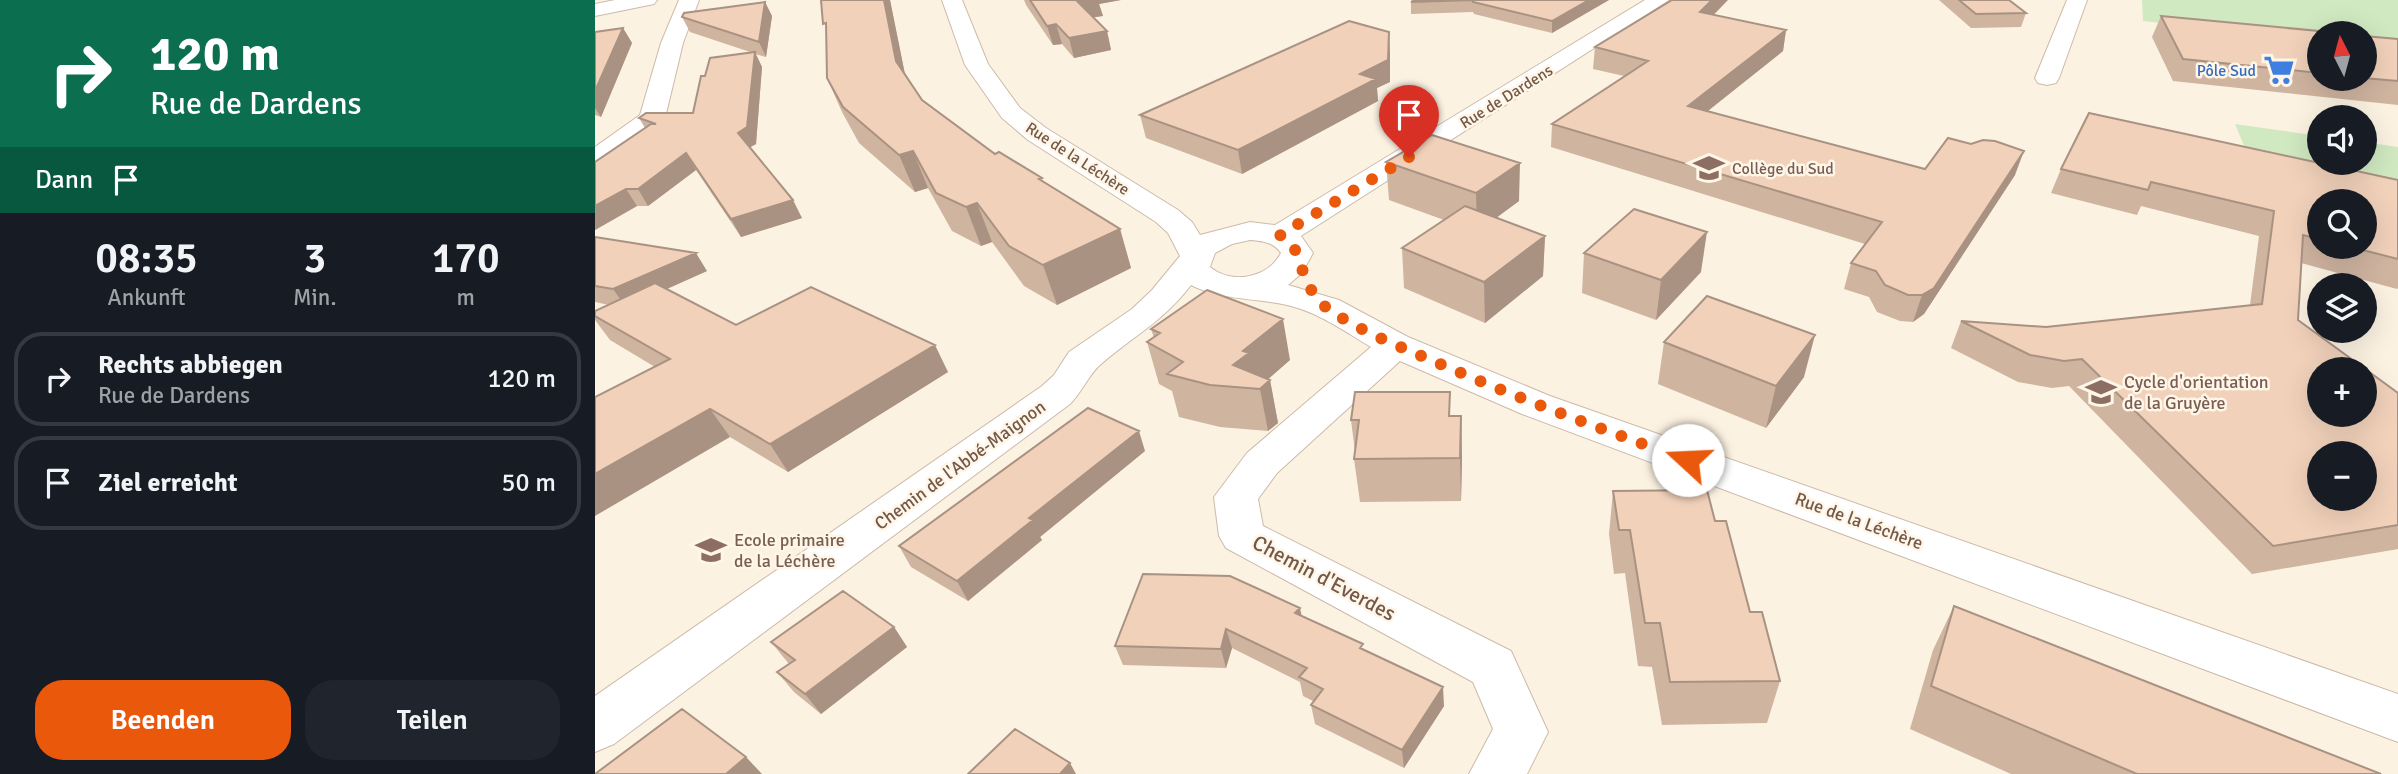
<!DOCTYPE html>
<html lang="de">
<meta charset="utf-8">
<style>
body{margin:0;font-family:Signika,sans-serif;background:#20242c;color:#f1f3f6;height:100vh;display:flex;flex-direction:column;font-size:26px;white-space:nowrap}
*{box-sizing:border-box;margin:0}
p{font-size:23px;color:#9ea1a6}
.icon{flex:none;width:38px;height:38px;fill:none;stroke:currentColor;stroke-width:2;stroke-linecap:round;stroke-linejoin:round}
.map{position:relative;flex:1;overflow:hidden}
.drawer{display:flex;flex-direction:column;background:#171b24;width:595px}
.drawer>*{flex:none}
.banner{background:#0b6e4f;color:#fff;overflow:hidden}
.needle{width:46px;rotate:354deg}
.fabs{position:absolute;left:1712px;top:21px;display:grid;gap:14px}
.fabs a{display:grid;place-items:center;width:70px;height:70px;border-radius:50%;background:#171b24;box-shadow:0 7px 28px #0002;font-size:35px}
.pin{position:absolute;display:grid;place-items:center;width:60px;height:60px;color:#fff;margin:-72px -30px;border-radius:50% 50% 50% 0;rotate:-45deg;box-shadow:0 0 7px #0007}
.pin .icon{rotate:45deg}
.me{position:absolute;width:77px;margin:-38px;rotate:290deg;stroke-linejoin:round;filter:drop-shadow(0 0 5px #0008)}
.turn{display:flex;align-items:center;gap:24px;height:147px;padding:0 35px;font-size:32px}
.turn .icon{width:91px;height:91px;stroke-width:2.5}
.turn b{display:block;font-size:49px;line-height:60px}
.then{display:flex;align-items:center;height:66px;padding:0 35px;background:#0003;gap:14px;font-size:26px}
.eta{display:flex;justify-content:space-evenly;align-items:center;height:119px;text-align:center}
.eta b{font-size:42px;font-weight:600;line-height:49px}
.primary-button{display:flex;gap:14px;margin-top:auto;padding:14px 35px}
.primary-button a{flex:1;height:80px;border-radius:28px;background:#ea580c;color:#fff;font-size:28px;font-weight:600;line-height:80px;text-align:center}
.primary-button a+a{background:#20242c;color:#f1f3f6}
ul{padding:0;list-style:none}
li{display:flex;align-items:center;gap:21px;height:94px;margin:0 14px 10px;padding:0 21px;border:4px solid #363941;border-radius:28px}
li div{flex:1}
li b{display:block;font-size:26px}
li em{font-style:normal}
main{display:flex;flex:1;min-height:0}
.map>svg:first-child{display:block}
.green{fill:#d0e9c1}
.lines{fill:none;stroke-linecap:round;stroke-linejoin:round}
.street-casing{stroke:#cdbaa9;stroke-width:2}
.street{fill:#fff;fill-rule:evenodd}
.wall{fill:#cfb4a0;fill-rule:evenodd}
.shaded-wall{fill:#a99282}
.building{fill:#f1d1ba;stroke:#a99282;stroke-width:2;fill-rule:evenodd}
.route{stroke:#ea580c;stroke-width:12;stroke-dasharray:0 21.6}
.labels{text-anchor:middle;stroke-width:5;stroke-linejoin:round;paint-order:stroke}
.far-shop-label{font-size:16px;fill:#366cbe;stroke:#fff6e8;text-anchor:end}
.far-street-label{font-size:16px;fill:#735949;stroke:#fff6e8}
.far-education-label{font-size:16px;fill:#785e54;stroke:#fff6e8;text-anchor:start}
.education-label{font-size:18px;fill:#785e54;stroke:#fff6e8;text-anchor:start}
.street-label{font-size:18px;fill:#735949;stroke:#fff6e8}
.near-street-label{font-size:21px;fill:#735949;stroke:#fff6e8}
</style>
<main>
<section class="drawer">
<div class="banner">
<div class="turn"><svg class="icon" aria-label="right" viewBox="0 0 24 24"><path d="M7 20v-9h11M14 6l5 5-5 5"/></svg><div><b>120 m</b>Rue de Dardens</div></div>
<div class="then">Dann<svg class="icon" aria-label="arrive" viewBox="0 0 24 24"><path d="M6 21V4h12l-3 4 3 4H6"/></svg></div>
</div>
<div class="eta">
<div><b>08:35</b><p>Ankunft</p></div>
<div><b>3</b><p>Min.</p></div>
<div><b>170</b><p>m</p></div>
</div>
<ul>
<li><svg class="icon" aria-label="right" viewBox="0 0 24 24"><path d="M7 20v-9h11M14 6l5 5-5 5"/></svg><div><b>Rechts abbiegen</b><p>Rue de Dardens</p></div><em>120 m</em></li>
<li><svg class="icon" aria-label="arrive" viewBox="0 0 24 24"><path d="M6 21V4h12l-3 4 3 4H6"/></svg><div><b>Ziel erreicht</b></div><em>50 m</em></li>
</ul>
<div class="primary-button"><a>Beenden</a><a>Teilen</a></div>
</section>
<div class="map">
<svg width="1803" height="774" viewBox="0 0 1803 774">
<rect width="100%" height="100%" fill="#fcf2e2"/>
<path class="green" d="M1547,0H1803V49L1769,46V33H1724V41L1548,21Z
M1640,124L1724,136V163H1769V142L1803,147V187L1657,165Z"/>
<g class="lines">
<g class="street-casing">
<path id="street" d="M20,0H62L59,4L0,16V4Z
M84,0H104L88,43L70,118L10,166L0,168V147L45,115L66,43Z
M347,0H367L393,64L425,108L451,128L583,210L597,222L605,235L655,222L680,225L1050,0H1074L706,236L718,253L707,273L693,285L744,300L813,337L955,396L1803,694V742L927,414L805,361L682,473L663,499L668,526L916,651L953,732L932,774H874L898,729L878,682L631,548L624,536L619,497L652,453L776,347C749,331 723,312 692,305C661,298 625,300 596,285C567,323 539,335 505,365C495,373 487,392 475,404L19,744L0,752V696L447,386L459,375L474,352L537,309L557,290L585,256L573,233L561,222L433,140L407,118L370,65ZM655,240C668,241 678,242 686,253C673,278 637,285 615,267L620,253L637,244Z
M1472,0H1492L1464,78L1461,83L1452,85L1443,83L1440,78Z"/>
</g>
<use href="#street" class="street"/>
</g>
<path class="wall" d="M295,0L310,75L327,100L400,154L447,178L448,182L525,229L536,268L462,305L429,286L397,242L386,246L357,231L333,188L320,192L264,143L247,112L232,78L231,31Z
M429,0H526L504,4L508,16L498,17L512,31L516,50L479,58L467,44L458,45L431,5Z
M820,0H1014L957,33L879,14L878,12L816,14V2Z
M1344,0H1414L1431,13L1426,27L1376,28Z
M170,2L177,16L171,57L160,54L167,67L161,144L155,147L207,218L146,237L101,170L53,206H42L0,230V162L50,128L44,118L98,113L110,76L158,53L95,32L87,17Z
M1119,15L1191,30L1188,51L1113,111L1330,169L1420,175L1329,314L1318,322L1305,321L1282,312L1274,297L1249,289L1256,263L1270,244L956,147L957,124L1029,76L998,69L1000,47Z
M1566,16L1724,33V79H1769V36L1803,39V105L1578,81L1557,37Z
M28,28L37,43L6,117L0,115V32Z
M795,53V82L782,88L783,101L647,174L551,138L545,115Z
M791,162L924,201L901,218L950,236L948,276L890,323L809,288L807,248L849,220L794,200Z
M1466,169L1803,180V288L1802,289L1706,263L1703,320L1803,393V549L1657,574L1474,386L1457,388L1423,382L1356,348L1366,321L1451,327L1655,305L1664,236L1546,206L1542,215L1456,193ZM1724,201L1769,247H1724Z
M0,237L112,271L72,289L141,325L353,372L193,472L135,437L60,367L15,340L0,320V311L14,305L0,302Z
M989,253L1106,272L1061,320L987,293Z
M556,329L695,360L673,379L675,380L683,423L673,431L625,427L584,417L577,391L564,384L552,342L559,338Z
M1069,342L1209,377L1171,428L1063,384Z
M856,416H866L867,459L866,501L765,502L759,459L760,452L756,420Z
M550,451L445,537L447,540L373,601L316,567L304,546Z
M1018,491L1120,521L1155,612L1185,681L1172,723L1067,725L1057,667L1043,666L1030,573L1019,574L1014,534Z
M1359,606L1786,774H1416L1315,729L1338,650Z
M706,616L768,649L849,706L809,768L720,724L716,705L718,701L708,696L705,682L637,648L631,668L528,665L520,646Z
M299,627L312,647L226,714L199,692L182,672L194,664L176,642Z"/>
<path class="shaded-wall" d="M289,0H295L314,94L301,61Z
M486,0H526L504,4L508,16L487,19L482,1Z
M994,0H1014L957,33V21Z
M1117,0H1133L1102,32L1105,12Z
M170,2L177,16L171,57L164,42Z
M461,24L467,44L458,45L452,26Z
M28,28L37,43L6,117L0,108V91Z
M1191,30L1188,51L1090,129L1093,106Z
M512,31L516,50L479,58L474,38Z
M794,32L795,53V82L782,88L783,101L647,174L643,150L765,74Z
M160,52L167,67L161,144L152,149L143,133Z
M318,151L333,188L320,192L304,155Z
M1429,151L1420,175L1329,314L1318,322L1327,295Z
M91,153L101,170L53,206L43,189Z
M925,163L924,201L882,232L881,193Z
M31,189L42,206L0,230V206Z
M198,200L207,218L146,237L136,219Z
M382,203L397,242L386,246L371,207Z
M525,229L536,268L462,305L448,265Z
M1112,232L1106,272L1061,320L1066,280Z
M950,236L948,276L890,323L889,282Z
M101,253L112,271L31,307L18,289Z
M688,319L695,360L662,389L638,365L648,351Z
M1220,335L1209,377L1171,428L1181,386Z
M340,345L353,372L193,472L175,444Z
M675,380L683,423L673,431L665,389Z
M115,409L135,437L0,516V474Z
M866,416L867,459L866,501L865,458Z
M544,431L550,451L445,537L447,540L373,601L362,581L434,518Z
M705,608L709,627L700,613Z
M299,627L312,647L226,714L210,694Z
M631,629L637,648L631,668L626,649Z
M848,687L849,706L809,768L807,750Z
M151,757L167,774H131Z
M475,763L481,774H465Z"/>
<path class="building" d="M226,0H289L301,61L327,100L400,154L404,152L447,178L444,179L525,229L448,265L414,246L382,203L371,207L341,193L318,151L304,155L248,107L232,78L231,23L228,24Z
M435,0H486L482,1L512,31L474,38L461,24L452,26Z
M820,0H878L816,2Z
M878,0H994L957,21L878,2Z
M1077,0H1117L1105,12L1191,30L1093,106L1330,169L1353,138L1376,144L1388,140L1400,141L1429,151L1339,288L1327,295H1313L1290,285L1281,271L1256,263L1287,222L957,124L1053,61L1000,47Z
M1364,0H1414L1431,13L1381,14Z
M170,2L164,42L87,17L89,13Z
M1566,16L1745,33H1724V73L1588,59Z
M754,21L794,32L793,60L765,74L781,79L643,150L545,115Z
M28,28L0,91V32Z
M1769,36L1803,39V81L1769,78Z
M160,52L152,127L143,133L198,200L136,219L91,153L43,189H31L0,206V162L56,124H61L44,118L51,113H98L106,76H110L115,58Z
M1494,113L1803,180V259L1756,247H1769V201H1724V239L1708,235L1703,320L1803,393V525L1678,546L1487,359L1469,361L1435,355L1366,321L1451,327L1667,304L1679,211L1556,182L1553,190L1466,169ZM1724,369H1769V415H1724ZM1724,453H1769V499H1724Z
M837,135L925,163L881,193L791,162Z
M870,206L950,236L889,282L807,248Z
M1039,209L1112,232L1066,280L989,253Z
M0,237L101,253L18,289L0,286Z
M60,283L141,325L216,287L340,345L175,444L115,409L0,474V397L75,359L0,316V311Z
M612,290L688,319L648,351L654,353L638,365L675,380L665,389L615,385L572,374L588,362L552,342L565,333L556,329Z
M1112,296L1220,335L1181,386L1069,342Z
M760,392H855L854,416H866L865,458L759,459L764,420H756Z
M493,408L544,431L434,518L438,520L362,581L304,546Z
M1112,490L1120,521H1131L1155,612H1167L1185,681L1075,682L1065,623H1050L1035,530H1024L1018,491Z
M548,574L635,576L705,608L700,613L768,644L765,648L848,687L807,750L716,705L728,689L704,677L712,668L631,629L626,649L520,646Z
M248,591L299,627L210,694L182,672L200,660L176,642Z
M1359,606L1786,774H1542L1336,686Z
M87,709L151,757L131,774H0Z
M420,729L475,763L465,774H373Z"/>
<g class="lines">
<path class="route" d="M814,157L685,235L697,243C708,266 710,291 732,308C760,329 810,349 843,363C925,399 1008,430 1093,460"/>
</g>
<defs>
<g id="supermarket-bare" transform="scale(2.415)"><path d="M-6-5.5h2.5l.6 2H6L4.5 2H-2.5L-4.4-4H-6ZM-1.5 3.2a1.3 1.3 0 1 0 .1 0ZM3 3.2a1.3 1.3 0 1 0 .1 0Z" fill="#3f7fe0" stroke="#fff6e8" stroke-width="2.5" paint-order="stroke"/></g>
<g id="school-bare" transform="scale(2.415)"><path d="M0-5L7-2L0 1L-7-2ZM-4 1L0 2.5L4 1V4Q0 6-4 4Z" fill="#8d6e63" stroke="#fff6e8" stroke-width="2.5" paint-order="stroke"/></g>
</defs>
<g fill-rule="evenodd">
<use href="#supermarket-bare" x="1684" y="70"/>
<use href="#school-bare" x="1114" y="168"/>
<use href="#school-bare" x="1506" y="392"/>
<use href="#school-bare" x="116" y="550"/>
</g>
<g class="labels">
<g class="far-shop-label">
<text x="1661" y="76">Pôle Sud</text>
</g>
<g class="far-street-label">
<text transform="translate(911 96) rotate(-32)" y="6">Rue de Dardens</text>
<text transform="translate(483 158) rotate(33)" y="6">Rue de la Léchère</text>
</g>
<g class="far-education-label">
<text x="1137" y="174">Collège du Sud</text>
</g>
<g class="education-label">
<text x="1529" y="388">Cycle d'orientation<tspan x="1529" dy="21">de la Gruyère</tspan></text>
<text x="139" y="546">Ecole primaire<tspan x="139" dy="21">de la Léchère</tspan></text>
</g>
<g class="street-label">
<text transform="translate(365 465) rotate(-36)" y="6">Chemin de l'Abbé-Maignon</text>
<text transform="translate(1264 521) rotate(20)" y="6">Rue de la Léchère</text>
</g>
<g class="near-street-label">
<text transform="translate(729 578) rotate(28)" y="7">Chemin d'Everdes</text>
</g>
</g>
</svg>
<div class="fabs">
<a><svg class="needle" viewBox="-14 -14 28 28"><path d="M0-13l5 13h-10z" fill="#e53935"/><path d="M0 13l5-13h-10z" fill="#9ea1a6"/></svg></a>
<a><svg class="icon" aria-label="sound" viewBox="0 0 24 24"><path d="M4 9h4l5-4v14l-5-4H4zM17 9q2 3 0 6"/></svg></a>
<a><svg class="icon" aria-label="search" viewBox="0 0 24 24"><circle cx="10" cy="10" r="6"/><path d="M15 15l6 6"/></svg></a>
<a><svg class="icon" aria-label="layers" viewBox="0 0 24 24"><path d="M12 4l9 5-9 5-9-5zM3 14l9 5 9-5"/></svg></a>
<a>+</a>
<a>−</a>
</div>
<div class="pin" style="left:814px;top:157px;background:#d93025"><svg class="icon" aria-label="arrive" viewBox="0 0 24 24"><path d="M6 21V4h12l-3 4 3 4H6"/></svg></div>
<svg class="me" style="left:1093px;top:460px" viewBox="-20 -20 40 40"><circle r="19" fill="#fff"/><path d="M0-13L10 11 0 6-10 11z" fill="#ea580c"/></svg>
</div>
</main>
